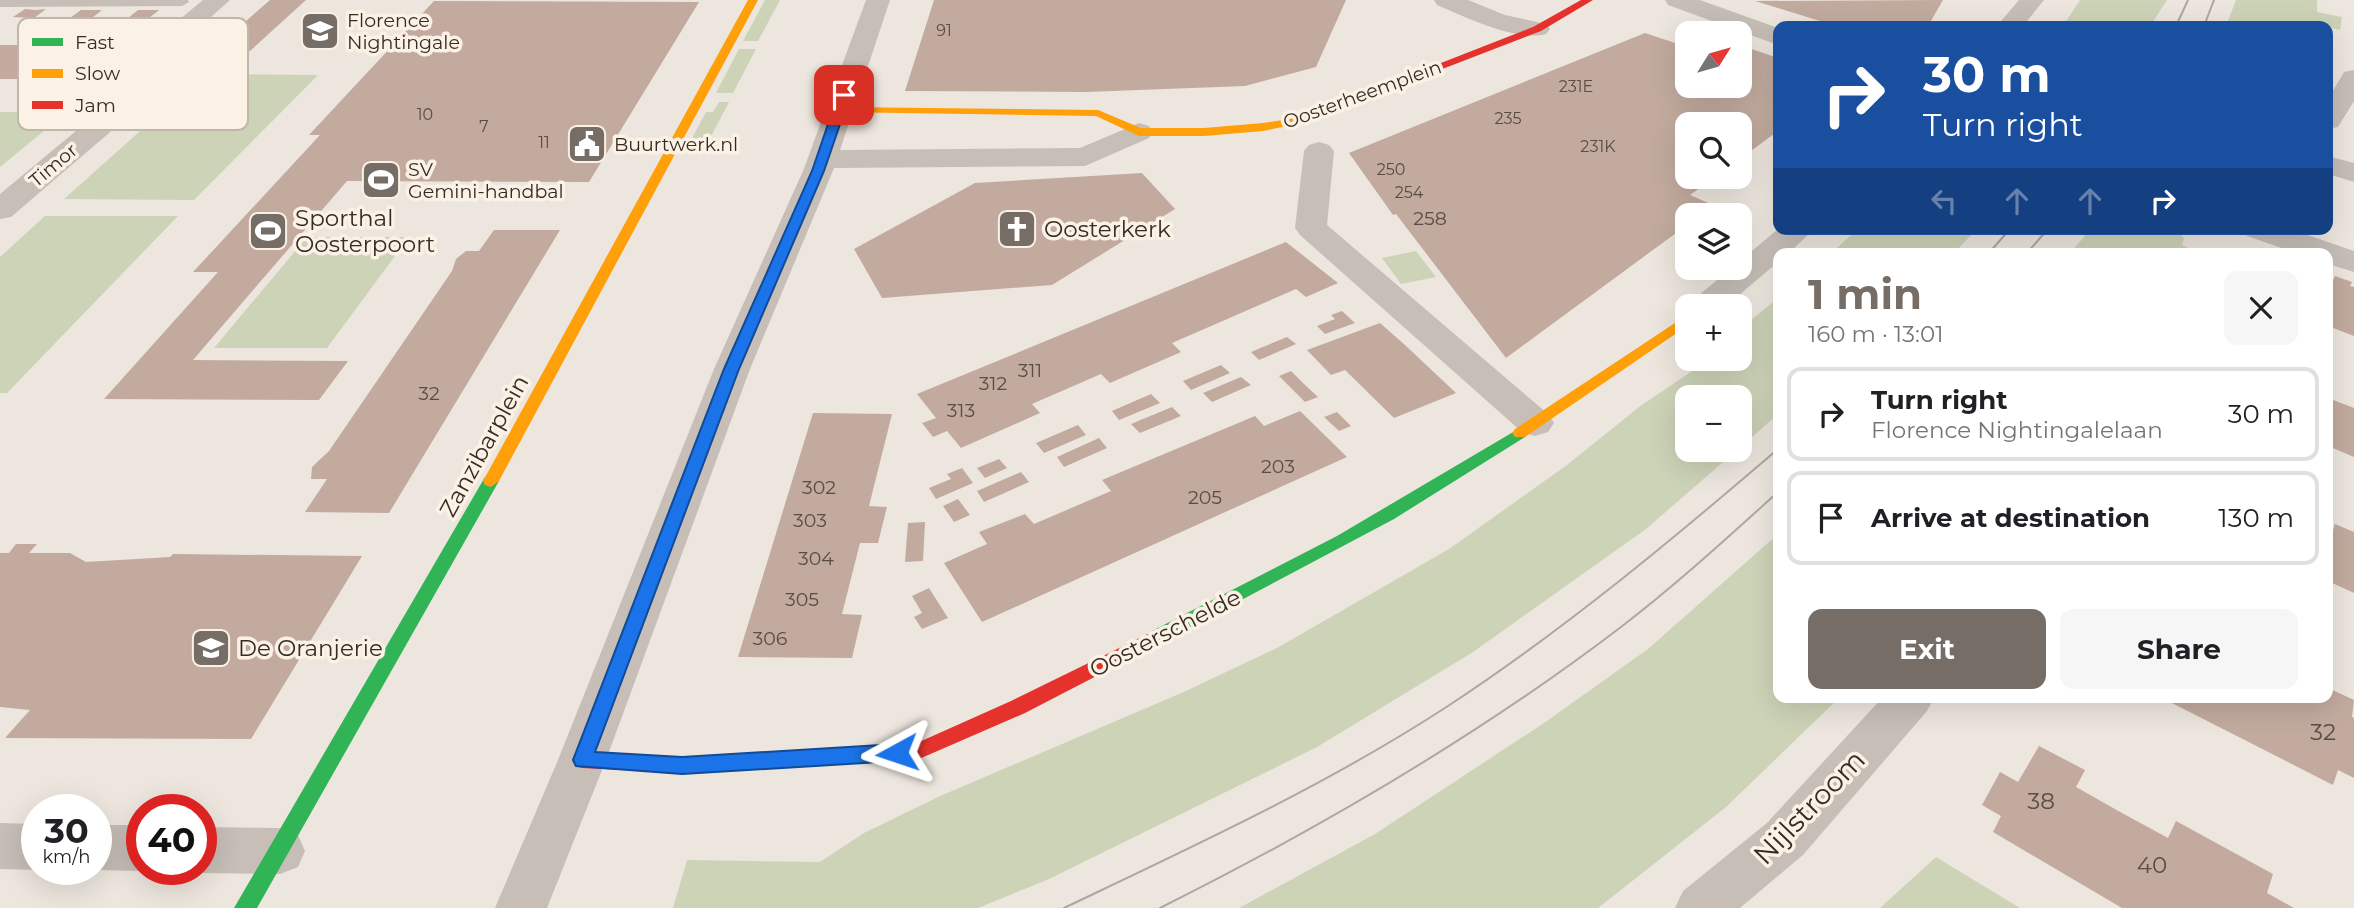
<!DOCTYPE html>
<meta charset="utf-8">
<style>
body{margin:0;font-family:Montserrat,sans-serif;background:#f6f6f6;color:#202124;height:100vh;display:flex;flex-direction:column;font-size:26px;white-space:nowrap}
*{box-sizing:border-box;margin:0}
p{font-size:23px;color:#757577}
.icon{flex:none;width:38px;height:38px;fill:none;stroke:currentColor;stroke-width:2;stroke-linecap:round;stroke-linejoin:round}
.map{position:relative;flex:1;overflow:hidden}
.sheet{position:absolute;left:1773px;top:248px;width:560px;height:455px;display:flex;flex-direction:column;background:#fff;border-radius:14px;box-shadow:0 7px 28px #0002}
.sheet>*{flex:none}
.banner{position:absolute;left:1773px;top:21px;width:560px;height:214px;border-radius:14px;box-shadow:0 7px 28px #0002;background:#1a4fa0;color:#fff;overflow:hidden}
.needle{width:46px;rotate:53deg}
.tools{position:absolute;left:1675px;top:21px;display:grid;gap:14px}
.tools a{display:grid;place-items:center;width:77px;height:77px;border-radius:14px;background:#fff;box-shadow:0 7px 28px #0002;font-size:35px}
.speed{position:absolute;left:21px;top:794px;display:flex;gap:14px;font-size:35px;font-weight:700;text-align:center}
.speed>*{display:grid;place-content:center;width:91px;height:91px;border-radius:50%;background:#fff;box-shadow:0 7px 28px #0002;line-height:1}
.speed small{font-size:18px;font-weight:400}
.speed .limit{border:10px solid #d22;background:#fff;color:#111}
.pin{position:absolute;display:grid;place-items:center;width:60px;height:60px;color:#fff;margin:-30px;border-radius:14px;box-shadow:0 4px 10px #0006}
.me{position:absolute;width:77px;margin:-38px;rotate:265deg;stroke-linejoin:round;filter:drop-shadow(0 0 5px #0008)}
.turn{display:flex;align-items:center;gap:24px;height:147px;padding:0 35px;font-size:32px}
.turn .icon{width:91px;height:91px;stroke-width:2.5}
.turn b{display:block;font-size:49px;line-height:60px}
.lanes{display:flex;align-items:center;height:66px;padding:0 35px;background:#0003;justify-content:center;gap:35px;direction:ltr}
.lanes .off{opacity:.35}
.round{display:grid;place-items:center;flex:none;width:74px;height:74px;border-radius:14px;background:#f6f6f6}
.head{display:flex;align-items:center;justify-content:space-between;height:119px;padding:0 35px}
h1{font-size:42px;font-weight:700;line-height:52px;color:#766d66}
.button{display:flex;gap:14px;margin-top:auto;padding:14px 35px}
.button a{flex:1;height:80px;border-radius:14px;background:#766d66;color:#fff;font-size:28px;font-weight:700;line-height:80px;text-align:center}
.button a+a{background:#f6f6f6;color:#202124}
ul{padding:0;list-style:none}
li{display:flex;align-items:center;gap:21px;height:94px;margin:0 14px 10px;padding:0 21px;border:4px solid #e0e0e0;border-radius:14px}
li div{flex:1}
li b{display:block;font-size:26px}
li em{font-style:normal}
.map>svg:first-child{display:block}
.green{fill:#cdd3b7}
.building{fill:#c2aa9e}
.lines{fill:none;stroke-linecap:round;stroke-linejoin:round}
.lane{fill:#c6beb7;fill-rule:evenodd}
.street{fill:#c6beb7;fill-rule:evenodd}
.fast{fill:#30b455;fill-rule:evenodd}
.slow{fill:#ff9f0a;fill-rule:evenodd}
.jam{fill:#e5322d;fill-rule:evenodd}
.tram{stroke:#ada7a2;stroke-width:2}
.route{fill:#1a73e8;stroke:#114b97;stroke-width:2}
.labels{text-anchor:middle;stroke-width:7;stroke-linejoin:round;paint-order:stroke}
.far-number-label{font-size:16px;fill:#594c44}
.far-poi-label{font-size:19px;fill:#362c26;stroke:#fbf1e4;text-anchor:start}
.far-street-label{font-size:19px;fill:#362c26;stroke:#fbf1e4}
.number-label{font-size:19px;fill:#594c44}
.poi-label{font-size:23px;fill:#362c26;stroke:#fbf1e4;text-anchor:start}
.street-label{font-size:23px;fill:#362c26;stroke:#fbf1e4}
.near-number-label{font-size:23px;fill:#594c44}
.near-street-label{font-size:28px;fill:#362c26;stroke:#fbf1e4}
.key{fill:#fbf1e4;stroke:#c0b6ab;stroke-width:2}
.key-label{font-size:19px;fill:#362c26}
</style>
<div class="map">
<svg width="2354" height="908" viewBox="0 0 2354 908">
<rect width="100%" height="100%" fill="#ede6de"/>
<path class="green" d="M765,0H780L758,41H743Z
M2080,0H2167L2150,26H2063Z
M2236,0H2317V12L2342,17L2340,30L2315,24L2314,26H2226Z
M739,49H756L733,93H716Z
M204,74L318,75L194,200L64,199Z
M719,102H729L707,144H689L706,112H713Z
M0,112H67L0,167Z
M45,216H178L7,393H0V257Z
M1858,229H1977L1953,254H1830Z
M2091,229H2178L2184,239L2182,245L2192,250L2189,254H2069Z
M307,237H409L327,348H214Z
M1416,251L1436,277L1401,284L1382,258Z
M1778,298V414L1740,448V397H1687V450H1737L1646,529L1473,652L1317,747L1049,879L978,908H673L687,860L820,862L864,833L938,797L1186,691L1277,648L1449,549L1567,465L1639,407L1698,367L1703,359H1740V329Z
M1778,534V698H1839L1726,807L1598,908H1239L1375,834L1544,723L1648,649Z
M1936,857L2020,908H1880Z"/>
<path class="building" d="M270,0H306L250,51H212Z
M934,0H1346L1316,67L1245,86L1086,92L905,91Z
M1943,0L1928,26H1836L1755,1Z
M434,1L699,2L589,182L347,181L193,360L348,361L319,400L104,399L218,272H193L320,135H309Z
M25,9L35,10L46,9L34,18L13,17Z
M81,10H102L92,18H70Z
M138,10H159L149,18H128Z
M1645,33L1687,47V86H1740V45L1778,58V131L1740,159V124H1687V177H1715L1690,195L1713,205L1700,215H1687V225L1506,358L1396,214L1393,215L1349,153Z
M0,45H76L67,52H94L103,45H135L93,79H0Z
M1142,173L1175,209L1052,285L882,298L854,249L975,183Z
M494,230H560L389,513L305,512L327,479H311L312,467L329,451L452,271L456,259L466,251H479Z
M1286,242L1338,283L1306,297L1296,289L1172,343L1181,352L1110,383L1101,374L1032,404L1040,413L961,448L947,431L933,437L922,423L936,418L917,394Z
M2335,276L2352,282L2350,286L2354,287V336L2328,326V290Z
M1342,311L1355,323L1325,334L1317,326L1335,319L1331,315Z
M1380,323L1405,345L1456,393L1394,418L1345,370L1331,375L1307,350Z
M1287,337L1296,344L1259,360L1251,352Z
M1221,365L1230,373L1191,390L1183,381Z
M1291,371L1304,384L1318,397L1305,402L1279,376Z
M1241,377L1251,385L1212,402L1203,393Z
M1151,394L1160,403L1119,420L1112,411Z
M2328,398L2354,408V457L2328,446Z
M1172,407L1181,416L1140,433L1131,424Z
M1300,411L1347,457L982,622L944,563L987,544L979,532L1025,514L1034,524L1111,491L1102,480L1255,416L1264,426Z
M1337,412L1351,426L1339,431L1324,417Z
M813,413L892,414L869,506L887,507L878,543H860L842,614L862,615L852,658L738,657Z
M1078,425L1086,435L1044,453L1036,443Z
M1099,438L1107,448L1064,467L1057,457Z
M999,459L1007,468L985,478L977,468Z
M962,468L973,483L936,499L929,488L951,479L947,474Z
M1021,472L1029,482L984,502L977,491Z
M958,499L970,515L954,522L943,506Z
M925,522L923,561L905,562L908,523Z
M2335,524L2354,532V593L2328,581V534L2331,536Z
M16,544H37L29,553H70L86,562L170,557L173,554L362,556L251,739L5,738L30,710L0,707V553H9Z
M929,588L948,618L922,629L914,617L922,613L912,596Z
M2328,688L2354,700L2352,717L2354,718V778L2338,770L2333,785L2162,698H2328Z
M2039,746L2085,770L2076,787L2122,813L2168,838L2176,821L2273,874L2267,893L2294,908H2122L1993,832L2001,816L1982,805L2000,772L2018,782Z"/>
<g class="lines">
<path class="lane" d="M0,0H188L189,2L182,6L0,7Z"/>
<path class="street" d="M203,0H230L166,57L151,97L11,217L0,219V194L129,87L145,48Z
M866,0H890L840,150L1080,148L1139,123L1149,126L1153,132L1149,138L1085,166L834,168L750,369L606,760L547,908H495L558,760L714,369L803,171Z
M1434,0H1468L1505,15L1546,24L1550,29L1546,34C1515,42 1466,17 1437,5Z
M1665,0H1700L1778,28V45L1668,5Z
M2019,0H2044L2023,26H1997Z
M2354,70V101L2338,127L2328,129V99L2344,72Z
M1319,142L1329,145L1334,151L1327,225L1548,414L1554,423L1548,432L1535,436L1522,432L1300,235L1295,228L1304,151L1309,145Z
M2328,156L2354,163V182L2328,174Z
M1778,229H1814L1788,254H1778V262L1726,306H1689L1694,299L1732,268H1740V261Z
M2242,229H2290L2354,251V272L2328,264V254H2299L2247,236Z
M1882,698H1934L1927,711L1803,855L1740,908H1675L1683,891L1767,823Z
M0,823L37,824L38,870L0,869Z
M96,825H142V870H145L142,871L93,870H96Z
M201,827L280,828L298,835L305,851L298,867L280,874L201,873L192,870H201Z"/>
<path class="fast" d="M1520,428L1525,429L1528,433L1525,437L1394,519L1164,641L1158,643L1152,641L1149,636L1152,631L1337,536Z
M491,475L499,481L257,908H234L485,477Z"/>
<path class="slow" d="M748,0H758L499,481L491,487L485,485L483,481Z
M839,107L1098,110L1141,128H1204L1263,123L1295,118L1319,110L1325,113L1302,123L1263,131L1204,136H1139L1096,116L835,112L833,110Z
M1687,315V326L1525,437H1515L1512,433L1515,429Z"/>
<path class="jam" d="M1581,0H1593L1541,31L1323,115L1313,113L1533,27Z
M1158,629L1164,631L1167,636L1164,641L1025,713L919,759L682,773L582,768L575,766L572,760L575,754L582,752L682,757L917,743L1011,701Z"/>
<path class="tram" d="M2176,26L2188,0
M2204,26L2214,0
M1988,254L2010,229
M2026,254L2048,229
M1064,908C1194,846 1327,785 1448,706C1565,629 1672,540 1778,449
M1160,908C1322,827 1477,737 1621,627C1676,585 1727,538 1778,492"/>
</g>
<path class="route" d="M844,92L850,95L824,171L739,369L595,752L682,757L897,744L904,747L907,753L904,759L897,761L682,774L576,766L573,760L724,369L812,171L838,95Z"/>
<defs>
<g id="school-square" transform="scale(2.0125)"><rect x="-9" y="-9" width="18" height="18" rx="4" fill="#766d66" stroke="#fbf1e4"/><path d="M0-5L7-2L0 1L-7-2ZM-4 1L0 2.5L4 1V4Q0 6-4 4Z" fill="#fff"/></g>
<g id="civic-square" transform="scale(2.0125)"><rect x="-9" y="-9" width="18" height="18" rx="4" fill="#766d66" stroke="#fbf1e4"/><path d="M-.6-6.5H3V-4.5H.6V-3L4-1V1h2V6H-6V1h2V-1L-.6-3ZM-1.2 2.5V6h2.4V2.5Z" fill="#fff"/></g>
<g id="stadium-square" transform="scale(2.0125)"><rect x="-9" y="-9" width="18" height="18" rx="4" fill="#766d66" stroke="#fbf1e4"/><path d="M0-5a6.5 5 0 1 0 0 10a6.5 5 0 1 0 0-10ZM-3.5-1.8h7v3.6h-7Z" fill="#fff"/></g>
<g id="church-square" transform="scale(2.0125)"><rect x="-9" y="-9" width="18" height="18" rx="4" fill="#766d66" stroke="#fbf1e4"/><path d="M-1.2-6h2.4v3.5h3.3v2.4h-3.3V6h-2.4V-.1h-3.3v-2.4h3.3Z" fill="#fff"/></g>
</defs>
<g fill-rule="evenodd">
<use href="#school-square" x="320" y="31"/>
<use href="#civic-square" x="587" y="144"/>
<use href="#stadium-square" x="381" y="180"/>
<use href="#church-square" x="1017" y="229"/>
<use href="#stadium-square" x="268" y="231"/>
<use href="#school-square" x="211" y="648"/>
</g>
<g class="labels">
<g class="far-number-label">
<text x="944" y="36">91</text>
<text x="1576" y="92">231E</text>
<text x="425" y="120">10</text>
<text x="1508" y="124">235</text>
<text x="484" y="132">7</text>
<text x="544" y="148">11</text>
<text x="1598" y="152">231K</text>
<text x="1391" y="175">250</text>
<text x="1409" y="198">254</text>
</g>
<g class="far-poi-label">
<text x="347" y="27">Florence<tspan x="347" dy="22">Nightingale</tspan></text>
<text x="614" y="151">Buurtwerk.nl</text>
<text x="408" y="176">SV<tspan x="408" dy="22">Gemini-handbal</tspan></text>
</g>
<g class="far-street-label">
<text transform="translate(1362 94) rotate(-20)" y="7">Oosterheemplein</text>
<text transform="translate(53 165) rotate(-40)" y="7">Timor</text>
</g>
<g class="number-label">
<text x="1430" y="225">258</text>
<text x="1030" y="377">311</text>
<text x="993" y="390">312</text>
<text x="429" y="400">32</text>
<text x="961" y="417">313</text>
<text x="1278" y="473">203</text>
<text x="819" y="494">302</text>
<text x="1205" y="504">205</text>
<text x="810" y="527">303</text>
<text x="816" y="565">304</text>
<text x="802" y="606">305</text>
<text x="770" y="645">306</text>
</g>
<g class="poi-label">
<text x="295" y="226">Sporthal<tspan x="295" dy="26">Oosterpoort</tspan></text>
<text x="1044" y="237">Oosterkerk</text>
<text x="238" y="656">De Oranjerie</text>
</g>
<g class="street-label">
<text transform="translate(484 446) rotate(-61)" y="8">Zanzibarplein</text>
<text transform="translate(1165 633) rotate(-27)" y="8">Oosterschelde</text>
</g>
<g class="near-number-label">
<text x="2323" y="740">32</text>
<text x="2041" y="809">38</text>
<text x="2152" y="873">40</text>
</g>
<g class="near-street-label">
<text transform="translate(1809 807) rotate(-46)" y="10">Nijlstroom</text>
</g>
</g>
<rect x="18" y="18" width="230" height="112" rx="10" class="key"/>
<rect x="32" y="38" width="31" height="8" fill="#30b455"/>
<rect x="32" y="69" width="31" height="9" fill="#ff9f0a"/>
<rect x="32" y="101" width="31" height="8" fill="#e5322d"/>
<g class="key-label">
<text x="75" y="49">Fast</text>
<text x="75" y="80">Slow</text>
<text x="75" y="112">Jam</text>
</g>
</svg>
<div class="tools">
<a><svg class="needle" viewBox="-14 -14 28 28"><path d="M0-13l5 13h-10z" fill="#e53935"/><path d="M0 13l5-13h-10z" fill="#757577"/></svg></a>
<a><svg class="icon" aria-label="search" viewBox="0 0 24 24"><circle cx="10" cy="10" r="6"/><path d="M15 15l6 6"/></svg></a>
<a><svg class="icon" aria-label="layers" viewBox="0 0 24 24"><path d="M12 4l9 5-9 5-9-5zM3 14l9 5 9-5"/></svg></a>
<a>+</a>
<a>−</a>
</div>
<div class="speed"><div>30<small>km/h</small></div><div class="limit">40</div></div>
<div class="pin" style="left:844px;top:95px;background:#d93025"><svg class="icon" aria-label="arrive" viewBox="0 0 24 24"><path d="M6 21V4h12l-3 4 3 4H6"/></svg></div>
<svg class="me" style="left:897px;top:753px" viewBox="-20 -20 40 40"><path d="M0-17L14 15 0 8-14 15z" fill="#1a73e8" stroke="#fff" stroke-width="4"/></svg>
<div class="banner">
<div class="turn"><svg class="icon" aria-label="right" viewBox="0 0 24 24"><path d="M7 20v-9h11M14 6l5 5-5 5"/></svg><div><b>30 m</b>Turn right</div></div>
<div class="lanes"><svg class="icon off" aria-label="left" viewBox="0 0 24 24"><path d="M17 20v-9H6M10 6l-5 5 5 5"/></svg><svg class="icon off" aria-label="ahead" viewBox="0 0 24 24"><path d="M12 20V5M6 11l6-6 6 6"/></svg><svg class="icon off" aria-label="ahead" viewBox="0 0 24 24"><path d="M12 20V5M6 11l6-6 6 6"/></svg><svg class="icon" aria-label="right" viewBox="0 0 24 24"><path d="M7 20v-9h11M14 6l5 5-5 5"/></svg></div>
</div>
<section class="sheet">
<div class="head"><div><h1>1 min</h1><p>160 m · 13:01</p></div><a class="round"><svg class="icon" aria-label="close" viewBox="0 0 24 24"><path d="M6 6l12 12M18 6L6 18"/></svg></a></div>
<ul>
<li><svg class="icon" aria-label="right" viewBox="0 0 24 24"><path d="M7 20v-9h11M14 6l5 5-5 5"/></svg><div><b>Turn right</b><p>Florence Nightingalelaan</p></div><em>30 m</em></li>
<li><svg class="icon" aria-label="arrive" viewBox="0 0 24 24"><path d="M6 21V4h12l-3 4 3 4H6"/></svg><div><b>Arrive at destination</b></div><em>130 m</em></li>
</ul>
<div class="button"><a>Exit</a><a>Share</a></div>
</section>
</div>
